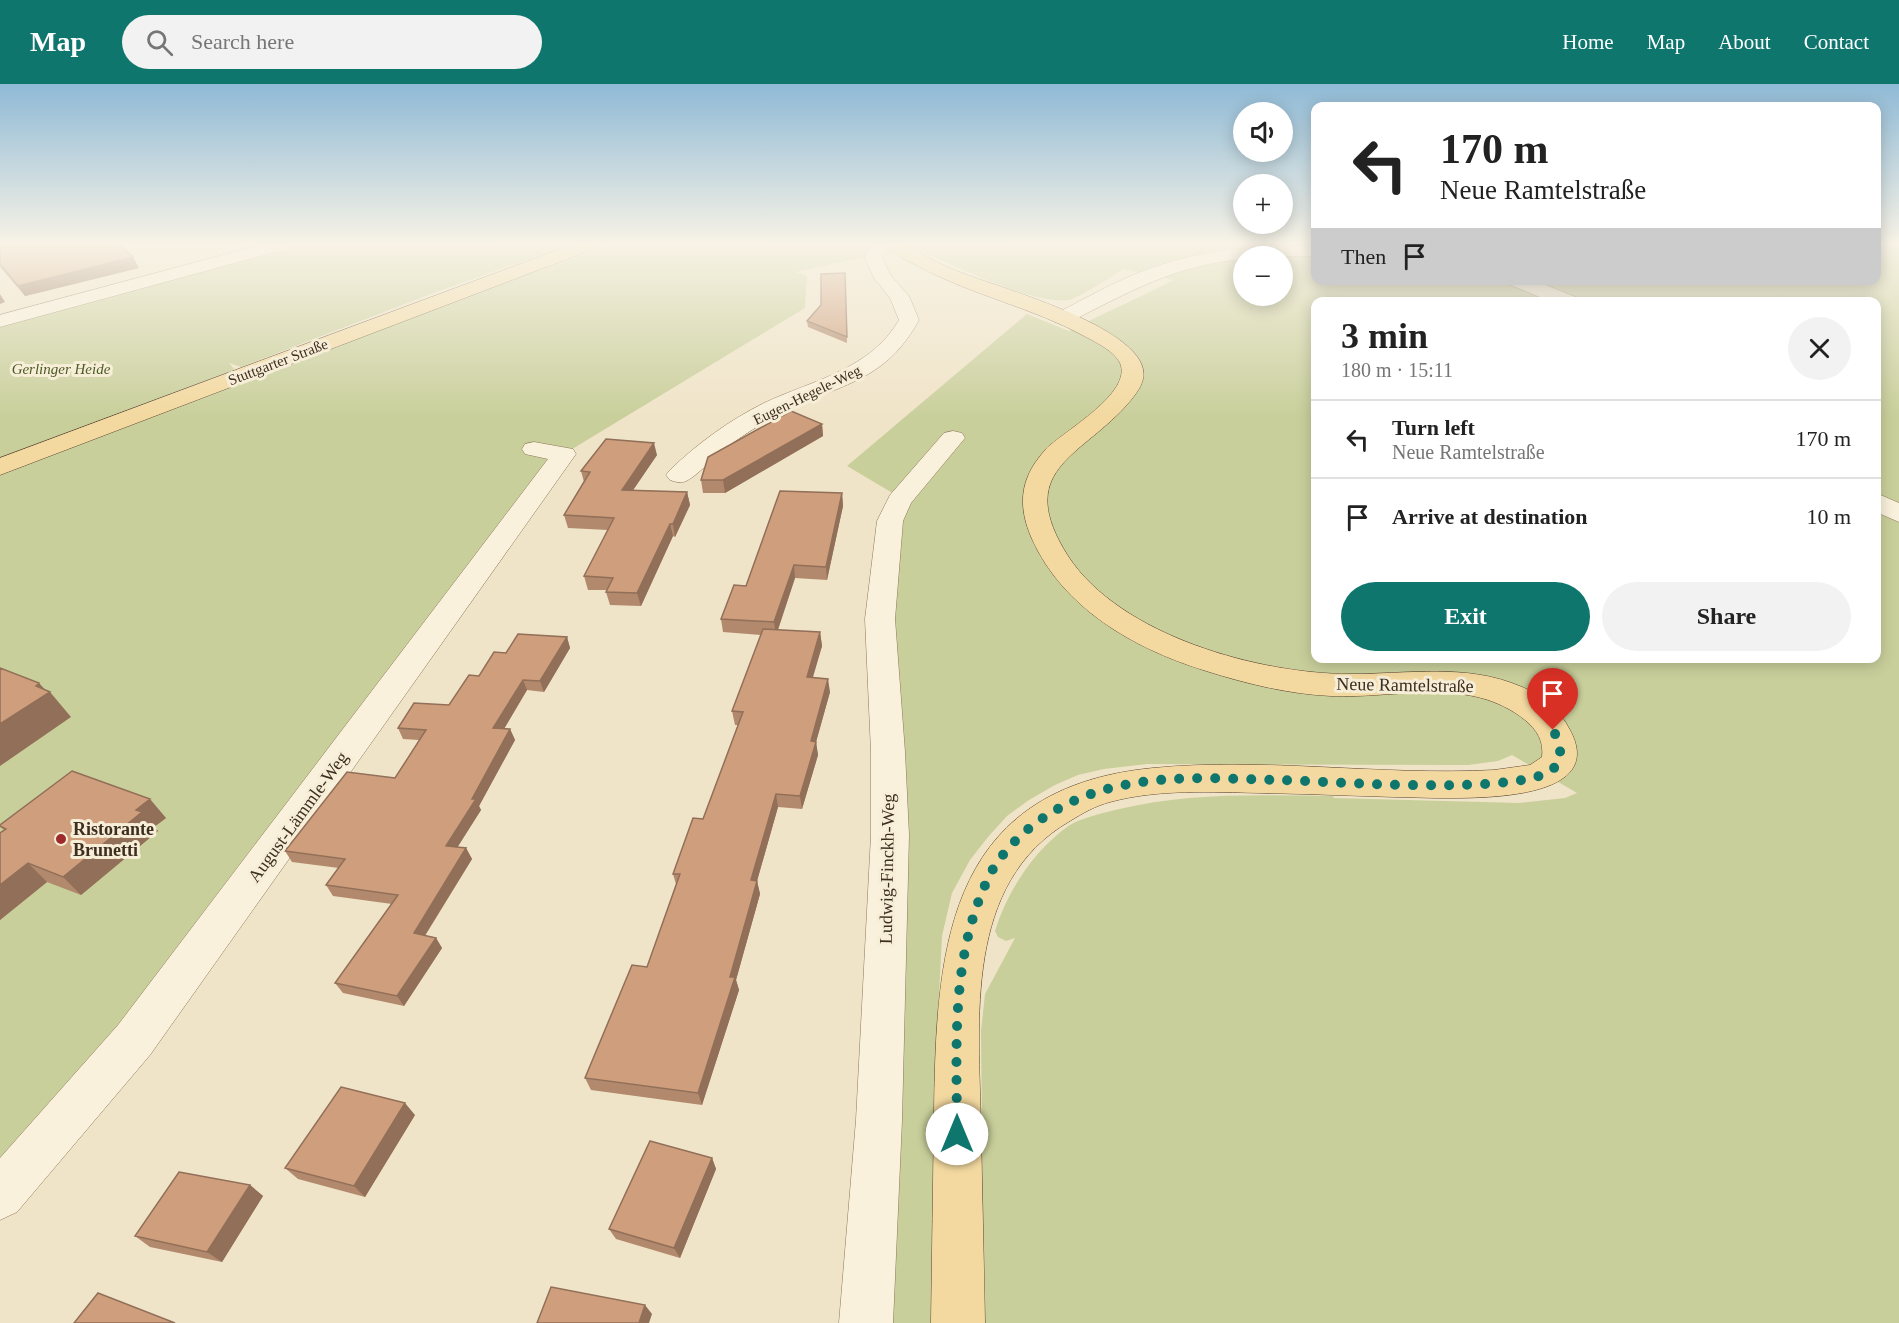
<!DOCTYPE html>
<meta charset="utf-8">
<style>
body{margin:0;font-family:Georgia,serif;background:#f2f2f2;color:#222;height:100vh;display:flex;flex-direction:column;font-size:22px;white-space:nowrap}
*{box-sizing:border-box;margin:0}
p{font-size:20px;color:#767676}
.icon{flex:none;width:33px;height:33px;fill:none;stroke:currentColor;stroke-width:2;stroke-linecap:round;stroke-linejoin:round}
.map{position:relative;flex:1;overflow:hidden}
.panel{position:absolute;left:1311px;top:213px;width:570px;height:366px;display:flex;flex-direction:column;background:#fff;border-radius:12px;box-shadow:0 3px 15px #0003}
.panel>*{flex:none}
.banner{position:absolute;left:1311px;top:18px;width:570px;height:183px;border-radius:12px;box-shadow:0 3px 15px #0003;background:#fff;color:#222;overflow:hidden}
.tools{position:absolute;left:1233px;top:18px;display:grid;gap:12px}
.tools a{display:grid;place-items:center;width:60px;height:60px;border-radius:50%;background:#fff;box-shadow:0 3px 15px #0003;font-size:30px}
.pin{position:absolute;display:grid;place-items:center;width:51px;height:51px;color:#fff;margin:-62px -26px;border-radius:50% 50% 50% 0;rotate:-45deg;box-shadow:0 0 6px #0007}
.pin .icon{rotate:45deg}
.me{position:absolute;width:66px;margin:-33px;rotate:0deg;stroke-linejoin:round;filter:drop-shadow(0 0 4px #0008)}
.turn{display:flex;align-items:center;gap:21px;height:126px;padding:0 30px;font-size:27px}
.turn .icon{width:78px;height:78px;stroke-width:2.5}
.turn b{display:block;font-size:42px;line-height:51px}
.then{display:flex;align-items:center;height:57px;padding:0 30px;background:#0003;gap:12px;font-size:22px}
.round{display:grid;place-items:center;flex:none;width:63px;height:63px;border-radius:32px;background:#f2f2f2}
.headline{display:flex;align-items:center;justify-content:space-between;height:102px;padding:0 30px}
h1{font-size:36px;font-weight:700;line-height:45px}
.button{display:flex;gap:12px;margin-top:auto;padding:12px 30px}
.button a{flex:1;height:69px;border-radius:36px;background:#0f766e;color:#fff;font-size:24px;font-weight:700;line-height:69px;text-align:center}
.button a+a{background:#f2f2f2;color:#222}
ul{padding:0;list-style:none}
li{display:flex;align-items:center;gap:18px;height:78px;padding:0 30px;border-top:2px solid #e0e0e0}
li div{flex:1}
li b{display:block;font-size:22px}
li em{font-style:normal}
header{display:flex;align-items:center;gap:36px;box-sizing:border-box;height:84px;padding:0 30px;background:#0f766e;color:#fff}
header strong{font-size:28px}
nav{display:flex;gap:33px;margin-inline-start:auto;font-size:21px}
.search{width:420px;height:54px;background:#f2f2f2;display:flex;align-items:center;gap:15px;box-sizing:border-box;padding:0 21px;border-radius:33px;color:#767676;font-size:22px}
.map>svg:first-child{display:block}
.green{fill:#c9cf9b;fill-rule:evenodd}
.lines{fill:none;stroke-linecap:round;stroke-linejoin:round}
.minor-casing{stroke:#8d765c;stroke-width:1}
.major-casing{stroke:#5b4430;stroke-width:1}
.minor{fill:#faf1dc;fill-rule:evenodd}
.major{fill:#f3d9a0;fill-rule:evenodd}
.wall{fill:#b2896c}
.shaded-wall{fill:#916f58}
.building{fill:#cf9f7d;stroke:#916f58;stroke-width:1.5}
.route{stroke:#0f766e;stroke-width:10;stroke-dasharray:0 18}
.poi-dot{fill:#9e2a2b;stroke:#f7eed8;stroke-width:2}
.labels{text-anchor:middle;stroke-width:6;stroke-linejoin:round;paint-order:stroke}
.far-street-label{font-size:15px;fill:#3d2e20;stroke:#f7eed8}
.far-park-label{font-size:15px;font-style:italic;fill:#4d5a26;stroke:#f7eed8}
.street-label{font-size:18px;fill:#3d2e20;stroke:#f7eed8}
.poi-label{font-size:18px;font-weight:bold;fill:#3d2e20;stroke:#f7eed8;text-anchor:start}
</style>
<header>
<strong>Map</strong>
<div class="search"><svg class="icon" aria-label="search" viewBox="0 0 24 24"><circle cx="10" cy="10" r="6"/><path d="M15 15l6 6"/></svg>Search here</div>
<nav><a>Home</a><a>Map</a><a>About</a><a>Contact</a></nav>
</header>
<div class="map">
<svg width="1899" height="1239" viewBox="0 0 1899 1239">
<rect width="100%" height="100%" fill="#f0e4c8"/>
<path class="green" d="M300,160H571L431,210L241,283L229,279L234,285L229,288L231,289L0,376V238L161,198Z
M614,160H873L883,169L796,188L807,192L805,224L564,370L0,1111V389L382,241Z
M908,160H1315L1316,196H1876L1877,160H1899V1239H984L981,947L985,910L1015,854L1006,857L998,853L995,847C1008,806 1033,768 1067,743C1080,734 1100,730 1115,726C1187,708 1259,711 1333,712L1334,714L1519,719L1565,714L1577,709L1512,671L1498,677L1468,681L1147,680L1104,685L1078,691L1055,701L1029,716L1007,732L988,753L970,776L952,809L942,852L937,953L933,1239H885L889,530L892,484L906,417L847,382L1027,230L1069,247C1103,229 1139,214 1174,196L1124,185C1107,195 1089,208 1072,215C1042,226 938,175 908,160ZM1244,172H1282V212H1244ZM1316,218H1876V574H1316Z"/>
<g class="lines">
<g class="minor-casing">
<path id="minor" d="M264,160H293L290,164L0,243V231Z
M875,160H897L885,169L883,175L891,192L909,212L919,236C889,291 852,298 798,321C773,332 749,347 727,363C716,371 698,391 688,396C682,400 676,398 670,396L666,391L670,386C698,359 730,336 764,319C813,296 870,286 899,236L890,214L874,194L865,175L868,166Z
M1278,162H1316V172H1244V175C1174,181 1130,208 1069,238H1055L1052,234L1055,230C1085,215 1115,197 1146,186C1188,170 1233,164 1278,162Z
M1506,196H1533L1578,214L1580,218H1552L1508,200Z
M953,347L962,349L965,354L911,419L903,437L895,535L905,668L909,751L902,1036L893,1239H839L856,1036L871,751V668L865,535L877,437L890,411L944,349Z
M534,358L573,365L576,370L150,971L17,1128L0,1136V1074L118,941L548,375L525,370L522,365L525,360Z
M1876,409L1899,419V438L1876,428Z"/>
</g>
<g class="major-casing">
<path id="major" d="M574,160H599L596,164L0,391V374Z
M885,160C889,160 903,159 907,161C914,163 919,168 925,172C938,179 951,185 965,190C1000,204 1154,246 1143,295C1141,305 1132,315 1125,323C1078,374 1014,387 1068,472C1120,552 1260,590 1350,590C1409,590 1467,579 1522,603C1542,611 1560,626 1570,646C1609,718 1474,714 1436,714C1378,713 1320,710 1261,709C1211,708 1158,705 1110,718C1095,722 1083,729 1070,737C963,799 979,936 981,1043C982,1108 984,1174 985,1239H931C932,1169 933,1100 934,1030C936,862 947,704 1153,684C1266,673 1381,692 1494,686L1530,681L1542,673C1544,657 1537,646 1525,636C1469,591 1396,615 1331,612C1287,610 1244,599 1203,586C1133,564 1063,524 1032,455C1023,435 1019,413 1028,392C1032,382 1039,373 1046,365C1064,347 1133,309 1120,279C1114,267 1097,259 1086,253C1032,223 970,211 916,181C906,176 893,170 885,160Z"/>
</g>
<use href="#minor" class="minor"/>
<use href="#major" class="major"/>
</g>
<path class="wall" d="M0,160L139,184L25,212L0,183Z
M845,189L847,259L808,243L807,237L821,221Z
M822,340L823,352L725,409H703L701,396Z
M657,371L633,406L687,408L690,421L675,453L673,452L641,522L610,521L606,508L607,506H588L584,492L608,446L568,444L564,431L584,398L581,387Z
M842,409L843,422L827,496L795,494L778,546L820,548L822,562L812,594L830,608L816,658L818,671L802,725L778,723L757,797L760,810L736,896L739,906L702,1021L591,1006L585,994L647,883L676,800L673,790L703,735L738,641H735L732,627L761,551L723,548L721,535L746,502Z
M567,553L570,564L544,608L527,606L504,645H510L515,656L479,722L481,726L457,763L466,764L472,775L425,852L436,854L442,864L404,922L343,909L335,899L392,820L333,812L326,801L339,784L292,778L285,767L395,694L419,656L403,655L398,644L449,621L479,592L506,569Z
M166,734L154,743L158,747L81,811L47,798L0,836V749L4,746L0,743V741Z
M415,1031L365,1113L298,1095L285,1084Z
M712,1074L716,1085L680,1174L616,1155L609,1145Z
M250,1101L263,1112L222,1178L150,1163L135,1152Z"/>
<path class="shaded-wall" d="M133,173L139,184L25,212L18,202Z
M0,210L5,218L0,220Z
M822,340L823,352L725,409L723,396Z
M654,359L657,371L625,418L622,406Z
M687,408L690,421L675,453L673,440Z
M842,409L843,422L827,496L826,483Z
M670,440L673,452L641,522L637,509Z
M794,481L795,494L776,551L774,538Z
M820,548L822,562L809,607L807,593Z
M567,553L570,564L544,608L540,597Z
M828,595L830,608L816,658L818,671L802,725L800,712L811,657Z
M523,596L527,606L498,655L493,644Z
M39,599L48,609L50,608L71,633L0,682V640L36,602Z
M510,645L515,656L479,722L481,726L452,772L446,762Z
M776,710L778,723L757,797L760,810L736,896L739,906L702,1021L698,1009L730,893L751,796Z
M150,715L166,734L154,743L158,747L81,811L63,793L136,726Z
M466,764L472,775L420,859L414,849Z
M28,779L47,798L0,836V801Z
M436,854L442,864L404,922L397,912Z
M405,1019L415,1031L365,1113L354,1102Z
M712,1074L716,1085L680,1174L674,1164Z
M250,1101L263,1112L222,1178L207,1168Z
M645,1221L652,1230L649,1239H639Z"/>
<path class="building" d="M0,160H119L133,173L18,202L0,180Z
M845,189L847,253L807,237L821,221V190Z
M791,327L822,340L723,396H701L708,373Z
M606,355L654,359L622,406L687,408L673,440H670L637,509L606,508L613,494L584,492L614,434L564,431L590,388L581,387Z
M780,407L842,409L826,483L794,481L774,538L721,535L734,501L746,502Z
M763,545L820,548L807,593L828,595L811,657L816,658L800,712L776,710L751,796L757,797L730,893H735L698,1009L585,994L632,881L647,883L680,790H673L693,734L703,735L743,628L732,627Z
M518,550L567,553L540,597L523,596L493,644L510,645L472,715H476L446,762L466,764L414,849L436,854L397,912L335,899L398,811L326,801L345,775L285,767L347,688L395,694L426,646L398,644L414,619L449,621L469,591L479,592L494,568L506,569Z
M0,584L39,599L36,602L50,608L0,640Z
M72,687L150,715L136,726L142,728L63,793L28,779L0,801V749L6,745L0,742V741Z
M341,1003L405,1019L354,1102L285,1084Z
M650,1057L712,1074L674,1164L609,1145Z
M179,1088L250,1101L207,1168L135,1152Z
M551,1203L645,1221L639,1239H537Z
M98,1209L175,1239H74Z"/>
<linearGradient id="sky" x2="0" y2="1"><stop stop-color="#8fbad6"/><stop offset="0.48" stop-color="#f8f3e6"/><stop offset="1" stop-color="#f8f3e6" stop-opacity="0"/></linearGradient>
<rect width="1899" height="333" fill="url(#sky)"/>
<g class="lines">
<path class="route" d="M957,1050C957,972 951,891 979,816C985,801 991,785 1002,772C1032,733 1081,708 1130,700C1178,691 1231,695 1280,696C1327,697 1526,713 1554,684C1565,673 1559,657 1553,646"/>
</g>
<circle class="poi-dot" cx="61" cy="755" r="6"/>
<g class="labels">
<g class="far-street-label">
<text transform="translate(278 278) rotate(-21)" y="5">Stuttgarter Straße</text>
<text transform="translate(807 311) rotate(-26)" y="5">Eugen-Hegele-Weg</text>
</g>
<g class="far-park-label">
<text x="61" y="290">Gerlinger Heide</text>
</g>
<g class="street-label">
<text transform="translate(1405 601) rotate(1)" y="6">Neue Ramtelstraße</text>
<text transform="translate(298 733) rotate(-54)" y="6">August-Lämmle-Weg</text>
<text transform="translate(887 785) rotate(-89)" y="6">Ludwig-Finckh-Weg</text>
</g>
<g class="poi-label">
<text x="73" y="751">Ristorante<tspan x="73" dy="21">Brunetti</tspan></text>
</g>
</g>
</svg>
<div class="tools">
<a><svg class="icon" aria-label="sound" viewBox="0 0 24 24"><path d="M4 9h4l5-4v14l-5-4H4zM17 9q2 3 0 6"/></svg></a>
<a>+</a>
<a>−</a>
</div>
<div class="pin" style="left:1553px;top:646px;background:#d93025"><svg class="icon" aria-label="arrive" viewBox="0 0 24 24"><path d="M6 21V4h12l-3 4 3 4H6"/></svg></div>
<svg class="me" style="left:957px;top:1050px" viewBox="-20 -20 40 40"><circle r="19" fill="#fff"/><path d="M0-13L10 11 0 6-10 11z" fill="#0f766e"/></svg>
<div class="banner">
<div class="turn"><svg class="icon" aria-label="left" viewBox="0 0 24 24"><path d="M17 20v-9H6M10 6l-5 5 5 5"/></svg><div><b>170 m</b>Neue Ramtelstraße</div></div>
<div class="then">Then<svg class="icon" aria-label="arrive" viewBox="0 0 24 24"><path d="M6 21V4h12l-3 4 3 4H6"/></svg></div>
</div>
<section class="panel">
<div class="headline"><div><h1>3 min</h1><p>180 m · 15:11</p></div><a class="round"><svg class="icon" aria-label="close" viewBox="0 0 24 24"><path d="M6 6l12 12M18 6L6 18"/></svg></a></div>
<ul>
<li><svg class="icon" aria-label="left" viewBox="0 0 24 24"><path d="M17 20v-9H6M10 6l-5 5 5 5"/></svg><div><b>Turn left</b><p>Neue Ramtelstraße</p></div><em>170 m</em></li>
<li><svg class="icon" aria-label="arrive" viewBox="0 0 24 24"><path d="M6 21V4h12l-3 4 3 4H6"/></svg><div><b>Arrive at destination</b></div><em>10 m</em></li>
</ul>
<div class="button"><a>Exit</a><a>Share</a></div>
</section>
</div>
